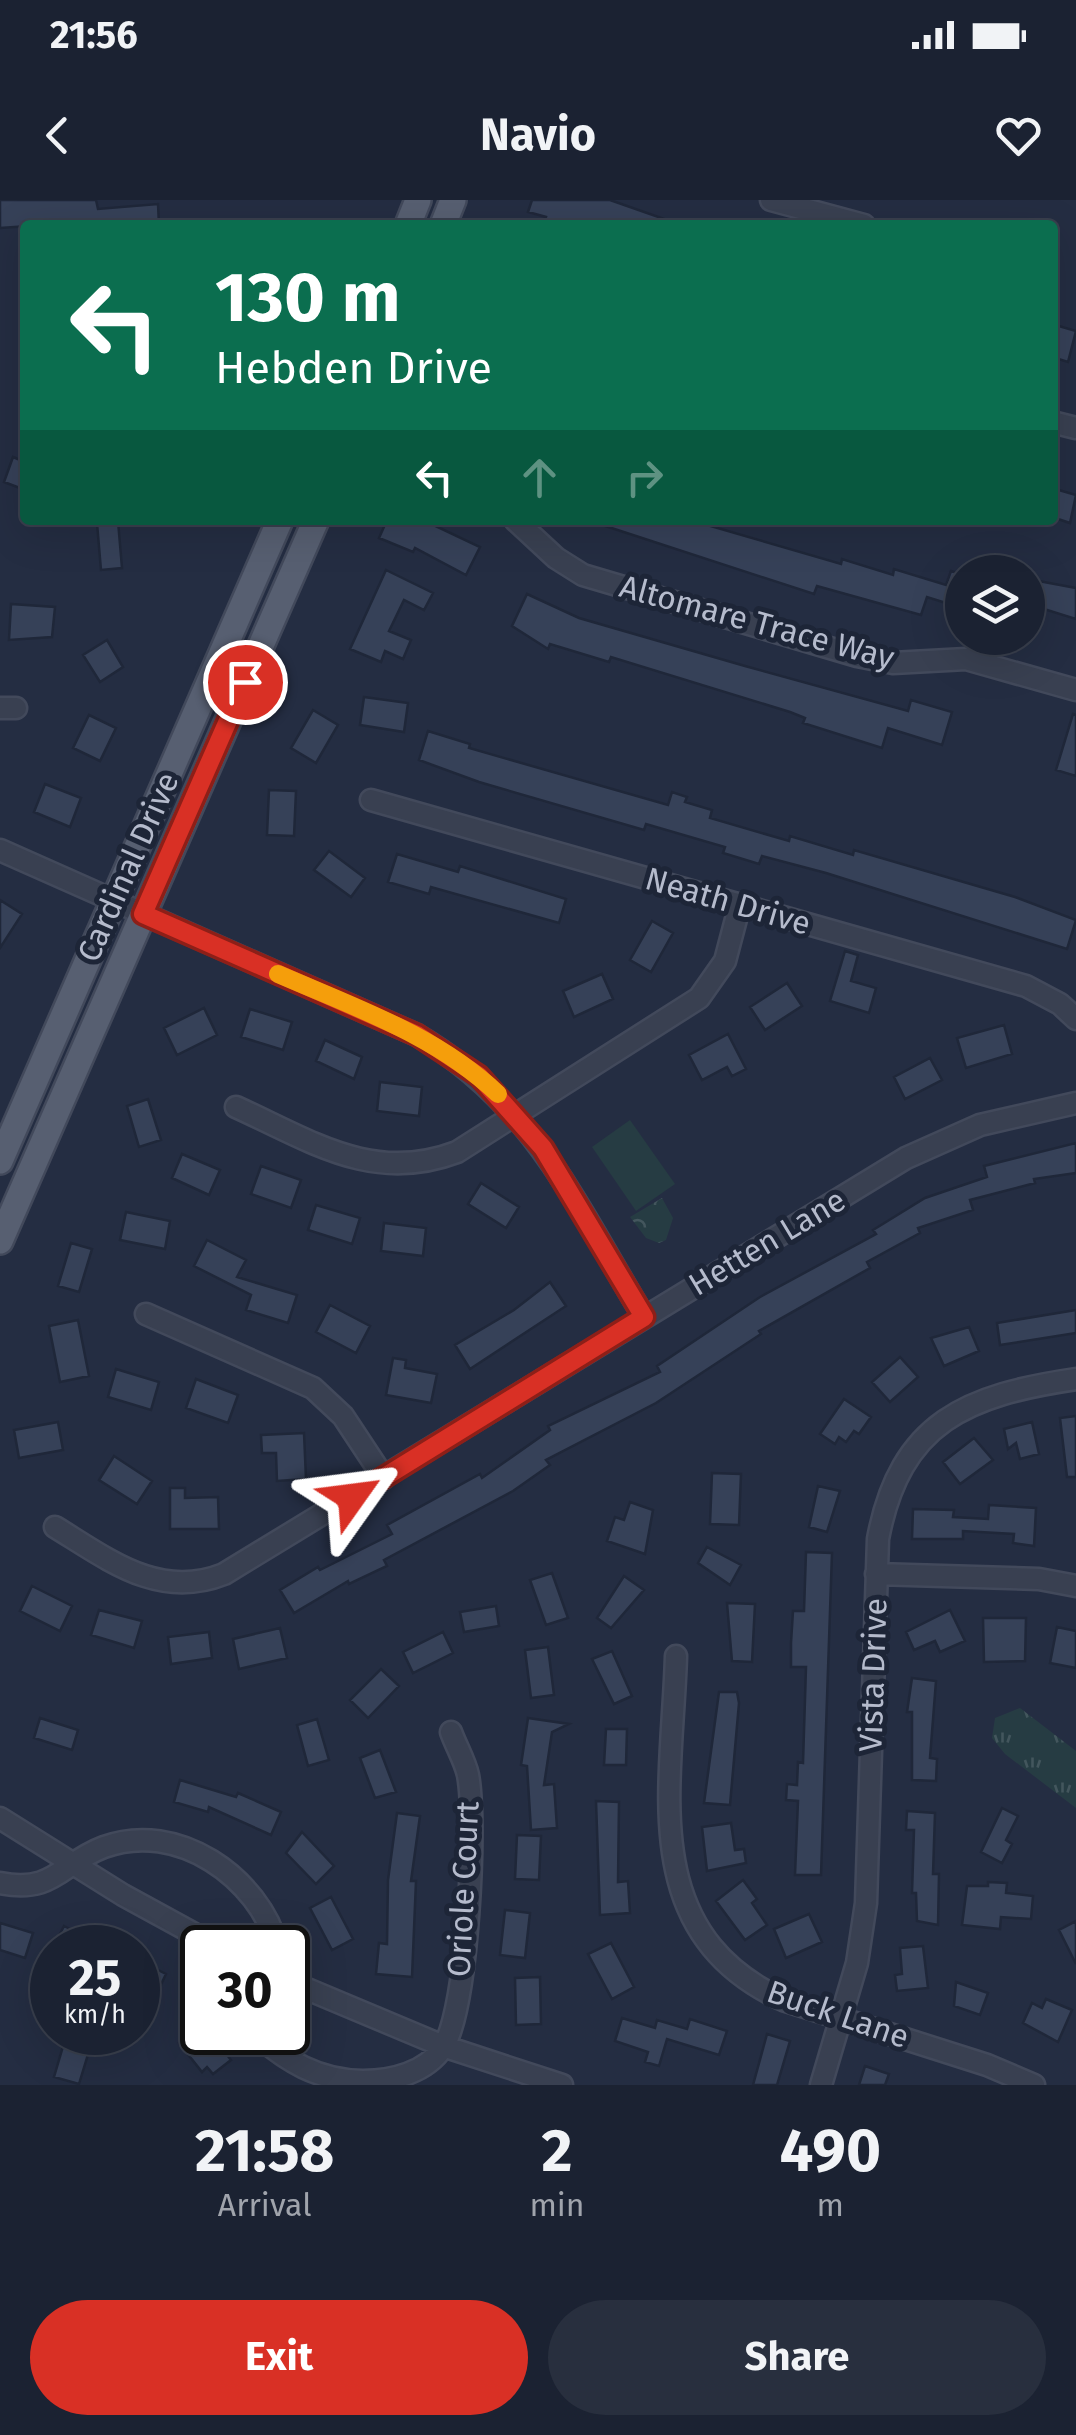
<!DOCTYPE html>
<style>
body{margin:0;font-family:"Fira Sans",sans-serif;background:#282f3e;color:#f1f3f6;height:100vh;display:flex;flex-direction:column;font-size:38px;white-space:nowrap}
*{box-sizing:border-box;margin:0}
p{font-size:32px;color:#a0a4ac}
.icon{flex:none;width:55px;height:55px;fill:none;stroke:currentColor;stroke-width:2;stroke-linecap:round;stroke-linejoin:round}
.map{position:relative;height:1885px;overflow:hidden}
.side{display:flex;flex-direction:column;background:#1b2232;flex:1}
.side>*{flex:none}
.guide{position:absolute;left:20px;top:20px;width:1038px;height:305px;border-radius:10px;box-shadow:0 10px 40px #0002,0 0 0 2px #393f4d;background:#0b6e4f;color:#fff;overflow:hidden}
.tools{position:absolute;left:945px;top:355px;display:grid;gap:20px}
.tools a{display:grid;place-items:center;width:100px;height:100px;border-radius:50%;background:#1b2232;box-shadow:0 10px 40px #0002,0 0 0 2px #393f4d;font-size:50px}
.speed{position:absolute;left:30px;top:1725px;display:flex;gap:20px;font-size:50px;font-weight:700;text-align:center}
.speed>*{display:grid;place-content:center;width:130px;height:130px;border-radius:50%;background:#1b2232;box-shadow:0 10px 40px #0002,0 0 0 2px #393f4d;line-height:1}
.speed small{font-size:25px;font-weight:400}
.speed .limit{border:5px solid #111;border-radius:15px;background:#fff;color:#111}
.pin{position:absolute;display:grid;place-items:center;width:85px;height:85px;color:#fff;margin:-42px;border:5px solid #fff;border-radius:50%;box-shadow:0 2px 10px #0007}
.me{position:absolute;width:110px;margin:-55px;rotate:59deg;stroke-linejoin:round;filter:drop-shadow(0 0 8px #0008)}
.turn{display:flex;align-items:center;gap:35px;height:210px;padding:0 30px;font-size:45px}
.turn .icon{width:130px;height:130px;stroke-width:2.5}
.turn b{display:block;font-size:70px;line-height:85px}
.lanes{display:flex;align-items:center;height:95px;padding:0 30px;background:#0003;justify-content:center;gap:50px;direction:ltr}
.lanes .off{opacity:.35}
.eta{display:flex;justify-content:space-evenly;align-items:center;height:170px;text-align:center}
.eta b{font-size:60px;font-weight:700;line-height:70px}
.action{display:flex;gap:20px;margin-top:auto;padding:20px 30px}
.action a{flex:1;height:115px;border-radius:60px;background:#d93025;color:#fff;font-size:40px;font-weight:700;line-height:115px;text-align:center}
.action a+a{background:#282f3e;color:#f1f3f6}
.status{display:flex;justify-content:space-between;align-items:center;height:70px;padding:0 50px;background:#1b2232;direction:ltr}
.status svg{height:28px;fill:currentColor}
header{display:flex;justify-content:space-between;align-items:center;height:130px;padding:0 30px;background:#1b2232;font-size:45px;font-weight:700}
.map>svg:first-child{display:block}
.grass{fill:url(#grass-tufts)}
.park{fill:url(#park-crowns)}
.garden{fill:#263c43}
.building{fill:#364158;stroke:#1f2739;stroke-width:2.5}
.lines{fill:none;stroke-linecap:round;stroke-linejoin:round}
.minor-casing{stroke:#42495b;stroke-width:25}
.major-casing{stroke:#42495b;stroke-width:30}
.minor{stroke:#394051;stroke-width:20}
.major{stroke:#575f71;stroke-width:25}
.route-casing{stroke:#8d1f18;stroke-width:25}
.route{stroke:#d93025;stroke-width:18}
.slow{stroke:#f59e0b;stroke-width:18}
.labels{text-anchor:middle;stroke-width:10;stroke-linejoin:round;paint-order:stroke}
.street-label{font-size:32px;fill:#b5bbcc;stroke:#1d2537}
</style>
<div class="status"><b>21:56</b><svg viewBox="0 0 49 12"><path d="M0 12V9h3v3zM5 12V6h3v6zM10 12V3h3v9zM15 12V0h3v12zM26 1h20v11H26zM47 4h2v5h-2z"/></svg></div>
<header><svg class="icon" aria-label="back" viewBox="0 0 24 24"><path d="M15 5l-7 7 7 7"/></svg>Navio<svg class="icon" aria-label="heart" viewBox="0 0 24 24"><path d="M12 20l-8-8c-3-5 5-10 8-4 3-6 11-1 8 4z"/></svg></header>
<div class="map">
<svg width="1076" height="1885" viewBox="0 0 1076 1885">
<defs>
<pattern id="grass-tufts" width="24" height="20" patternUnits="userSpaceOnUse" patternTransform="scale(2.5)"><rect width="24" height="20" fill="#263c43"/><path d="M3 7l-1-3M5 7V3M7 7l1-3M15 17l-1-3M17 17v-4M19 17l1-3" fill="none" stroke="#43565d"/></pattern>
<pattern id="park-crowns" width="20" height="18" patternUnits="userSpaceOnUse" patternTransform="scale(2.5)"><rect width="20" height="18" fill="#263c43"/><path d="M2 6a3 3 0 1 1 6 0M12 15a3 3 0 1 1 6 0" fill="none" stroke="#43565d"/></pattern>
</defs>
<rect width="100%" height="100%" fill="#242d42"/>
<path class="grass" d="M1020,1508L1076,1551V1608L1005,1554L992,1538L995,1518Z"/>
<path class="park" d="M662,998L673,1018L666,1040L659,1043L646,1038L630,1017Z"/>
<path class="garden" d="M630,920L675,984L636,1011L592,947Z"/>
<path class="building" d="M0,0H96L98,9L158,4L159,25H114V20L0,28Z
M532,0H610L670,21L669,25H544L546,17L528,12Z
M1052,124L1076,131L1068,162L1052,157Z
M13,257L25,262V290L4,282Z
M1052,288L1076,295L1070,323L1052,317Z
M387,320H423L480,347L466,375L415,348L413,352L379,338Z
M587,320H690L841,364L842,359L893,375L894,369L946,385L951,371L962,374V408L927,397L921,415L817,386L814,394Z
M118,321L122,368L101,370L97,323Z
M386,370L433,393L424,410L404,400L389,431L411,440L403,459L385,451L381,462L350,449Z
M1028,379L1076,388V419L1028,404Z
M527,394L579,418L745,466L908,511L911,500L952,512L942,545L888,528L882,548L803,523L805,518L790,512L611,457L609,462L550,444L548,449L512,426Z
M11,404L55,407L52,437L9,440Z
M107,440L123,467L100,482L83,455Z
M364,497L408,503L404,532L360,525Z
M313,510L338,525L316,563L291,548Z
M1073,514L1076,515V576L1056,570Z
M89,515L116,528L100,561L73,548Z
M428,531L470,544L469,548L668,605L672,592L687,597L685,602L712,610L710,618L789,641L790,636L853,655L854,650L1015,697L1076,720L1067,749L826,673L762,656L759,664L723,653L725,647L646,624L644,630L479,582L419,560Z
M45,584L81,598L70,627L34,612Z
M269,590L296,591L294,636L267,635Z
M329,651L365,678L351,697L314,670Z
M397,654L458,672L460,666L566,699L559,723L431,687L429,694L388,682Z
M0,700L22,714L0,748Z
M652,721L673,733L651,772L630,760Z
M845,751L858,755L851,781L876,788L869,813L830,801Z
M602,774L613,799L574,817L563,791Z
M787,783L802,806L765,830L750,807Z
M204,808L217,835L177,855L164,828Z
M250,809L292,822L283,850L241,837Z
M1004,825L1012,854L966,868L957,838Z
M728,834L746,869L732,876L727,867L702,880L689,855Z
M325,840L362,857L354,879L316,861Z
M930,858L942,880L905,899L894,877Z
M380,882L422,887L419,916L377,911Z
M148,899L161,940L139,947L127,906Z
M1076,943V973L1034,979L1035,983L970,1000L973,1010L918,1028L920,1033L867,1062L870,1068L759,1131L761,1134L656,1203L546,1260L550,1265L513,1291L384,1360L387,1366L349,1384L348,1381L294,1413L280,1390L318,1367L320,1370L392,1334L387,1325L480,1274L482,1278L550,1230L548,1226L660,1172L657,1166L760,1097L876,1034L873,1030L925,998L987,977L984,966Z
M182,954L220,970L209,995L172,978Z
M261,966L301,980L291,1008L251,994Z
M481,983L519,1007L506,1028L468,1004Z
M316,1005L360,1018L352,1044L308,1030Z
M126,1012L170,1021L165,1049L120,1040Z
M384,1023L426,1028L423,1056L381,1051Z
M207,1040L246,1060L237,1077L297,1095L288,1123L246,1110L251,1095L194,1066Z
M71,1043L92,1049L79,1092L58,1086Z
M550,1082L566,1106L470,1169L455,1145L514,1110Z
M330,1105L370,1126L356,1153L316,1132Z
M1076,1110V1133L1000,1145L997,1123Z
M78,1120L89,1176L60,1182L49,1126Z
M969,1127L979,1151L944,1166L931,1138Z
M900,1157L918,1177L890,1202L872,1182Z
M393,1158L406,1160L405,1168L437,1174L431,1203L386,1195Z
M116,1169L159,1182L151,1210L108,1197Z
M196,1179L238,1195L228,1223L186,1208Z
M844,1199L871,1217L859,1234L854,1231L846,1242L839,1237L835,1244L820,1234Z
M1076,1216V1277H1067L1060,1218Z
M58,1222L63,1250L19,1258L14,1230Z
M1032,1222L1039,1254L1020,1259L1016,1243L1008,1249L1004,1229Z
M304,1233L306,1279L277,1281L276,1253H262L261,1235Z
M974,1238L993,1260L960,1284L943,1262Z
M114,1256L152,1281L137,1304L99,1280Z
M712,1273L741,1274L739,1325L710,1324Z
M818,1286L840,1291L827,1332L809,1327Z
M170,1288H185V1298L218,1297L219,1329H170Z
M630,1302L653,1310L645,1354L607,1341L615,1317L624,1320Z
M989,1305L1036,1308L1034,1346L1013,1343L1014,1334L963,1331V1339H912L913,1309L954,1310L953,1317L988,1319Z
M707,1347L741,1365L730,1385L698,1363Z
M806,1352L832,1353L821,1675H795L798,1601L786,1600L787,1584L797,1585L798,1562L803,1563L806,1467H791V1443L793,1411H804Z
M552,1373L568,1418L546,1425L530,1380Z
M624,1376L644,1390L611,1428L597,1418Z
M32,1386L72,1406L60,1431L20,1411Z
M727,1403L755,1404L752,1462L732,1461Z
M496,1406L499,1426L464,1432L460,1412Z
M99,1410L142,1421L134,1448L91,1435Z
M950,1410L965,1441L940,1452L935,1441L914,1450L906,1432Z
M983,1418H1026L1025,1461L984,1462Z
M1057,1427L1076,1431V1468L1050,1463Z
M280,1428L287,1458L239,1469L233,1439Z
M209,1432L212,1458L171,1464L168,1437Z
M443,1432L453,1453L413,1473L403,1452Z
M548,1447L554,1495L531,1498L525,1450Z
M612,1451L632,1496L614,1504L592,1459Z
M381,1469L399,1486L368,1518L350,1500Z
M912,1478L936,1481L930,1558L937,1559L936,1581L912,1580V1512H907Z
M719,1492H737L739,1503L730,1605L704,1603Z
M40,1518L78,1530L72,1550L34,1538Z
M528,1518L569,1524L552,1532L544,1585L554,1584L557,1628L531,1630L527,1566L521,1565Z
M317,1519L329,1560L308,1566L297,1525Z
M606,1529H627L626,1565H604Z
M380,1550L396,1592L375,1598L360,1558Z
M180,1580L236,1597L238,1593L281,1612L271,1635L209,1607L208,1612L174,1602Z
M596,1601L619,1602L618,1682L628,1681L630,1713L600,1715Z
M1002,1608L1018,1616L1006,1640L1012,1644L1002,1663L981,1652Z
M907,1611L935,1613L933,1674H939L938,1725L917,1721L916,1693H912L914,1630H906Z
M397,1613L420,1616L411,1681H416L412,1777L376,1774L379,1743L387,1744L388,1680Z
M731,1623L735,1650L744,1649L746,1663L707,1671L702,1627Z
M302,1632L334,1666L316,1684L286,1653Z
M517,1635L541,1636L539,1680L515,1679Z
M743,1680L757,1699L752,1703L767,1725L745,1740L716,1701Z
M988,1682L1007,1683L1006,1693L1033,1696L1031,1719L1001,1717L1000,1729L962,1725L967,1686H988Z
M331,1697L353,1739L332,1750L310,1708Z
M505,1710L530,1713L525,1758L500,1755Z
M809,1714L822,1742L786,1758L774,1729Z
M1076,1721V1764L1059,1730Z
M0,1723L33,1733L25,1758L0,1750Z
M64,1726L108,1748H53Z
M611,1743L634,1787L612,1799L588,1754Z
M923,1746L928,1788L897,1791L895,1775L902,1774L900,1748Z
M138,1760L166,1774L155,1797L138,1789Z
M540,1777L541,1824L516,1825L515,1778Z
M956,1782L988,1793L980,1815L954,1806Z
M1046,1799L1072,1810L1058,1842L1023,1823L1032,1803L1042,1808Z
M622,1818L655,1828L657,1820L687,1829L690,1819L727,1831L719,1855L667,1839L659,1866L645,1862L648,1852L615,1841Z
M202,1825V1832H209L231,1860L213,1874L207,1867L202,1872L179,1843Z
M767,1834L790,1841L777,1885H753Z
M64,1843L89,1851L79,1884L54,1877Z
M865,1866L889,1874L885,1885H859Z"/>
<g class="lines">
<g class="minor-casing">
<path id="minor" d="M771,0L864,25
M1052,222L1076,228
M515,320L556,358L583,375L857,456L893,463L966,459L1076,490
M0,508H16
M371,600L1026,786L1060,804L1076,819
M0,650L417,835C533,903 577,1006 644,1117
M236,907C311,941 373,984 457,952L699,798L725,761L740,704
M146,1114L313,1188L343,1216L384,1278
M55,1327C109,1360 159,1400 224,1374L906,958L980,925L1076,903
M876,1374L1039,1379L1076,1386
M676,1456C672,1589 636,1732 783,1800L987,1865L1034,1885
M0,1618L123,1695L220,1748
M0,1683C54,1694 61,1663 104,1647C177,1620 259,1677 278,1748
M288,1781L443,1846L562,1885
M254,1832C285,1861 319,1881 363,1881C392,1881 426,1873 443,1847C468,1809 477,1622 468,1575C465,1561 456,1546 451,1532
M821,1885L857,1763L866,1703L878,1339C900,1221 968,1195 1076,1179"/>
</g>
<g class="major-casing">
<path id="major" d="M408,25L418,0
M443,25L453,0
M0,961L280,320
M0,1041L316,320"/>
</g>
<use href="#minor" class="minor"/>
<use href="#major" class="major"/>
</g>
<g class="lines">
<g class="route-casing">
<path id="route" d="M245,482L143,714L417,835L479,876L543,948L644,1117L352,1297"/>
</g>
<use href="#route" class="route"/>
<path class="slow" d="M278,774C356,808 436,835 498,894"/>
</g>
<g class="labels">
<g class="street-label">
<text transform="translate(757 422) rotate(15)" y="11">Altomare Trace Way</text>
<text transform="translate(128 667) rotate(-66)" y="11">Cardinal Drive</text>
<text transform="translate(728 701) rotate(16)" y="11">Neath Drive</text>
<text transform="translate(767 1042) rotate(-31)" y="11">Hetten Lane</text>
<text transform="translate(873 1475) rotate(-88)" y="11">Vista Drive</text>
<text transform="translate(463 1689) rotate(-87)" y="11">Oriole Court</text>
<text transform="translate(838 1814) rotate(19)" y="11">Buck Lane</text>
</g>
</g>
</svg>
<div class="tools">
<a><svg class="icon" aria-label="layers" viewBox="0 0 24 24"><path d="M12 4l9 5-9 5-9-5zM3 14l9 5 9-5"/></svg></a>
</div>
<div class="speed"><div>25<small>km/h</small></div><div class="limit">30</div></div>
<div class="pin" style="left:245px;top:482px;background:#d93025"><svg class="icon" aria-label="arrive" viewBox="0 0 24 24"><path d="M6 21V4h12l-3 4 3 4H6"/></svg></div>
<svg class="me" style="left:352px;top:1297px" viewBox="-20 -20 40 40"><path d="M0-17L14 15 0 8-14 15z" fill="#d93025" stroke="#fff" stroke-width="4"/></svg>
<div class="guide">
<div class="turn"><svg class="icon" aria-label="left" viewBox="0 0 24 24"><path d="M17 20v-9H6M10 6l-5 5 5 5"/></svg><div><b>130 m</b>Hebden Drive</div></div>
<div class="lanes"><svg class="icon" aria-label="left" viewBox="0 0 24 24"><path d="M17 20v-9H6M10 6l-5 5 5 5"/></svg><svg class="icon off" aria-label="ahead" viewBox="0 0 24 24"><path d="M12 20V5M6 11l6-6 6 6"/></svg><svg class="icon off" aria-label="right" viewBox="0 0 24 24"><path d="M7 20v-9h11M14 6l5 5-5 5"/></svg></div>
</div>
</div>
<section class="side">
<div class="eta">
<div><b>21:58</b><p>Arrival</p></div>
<div><b>2</b><p>min</p></div>
<div><b>490</b><p>m</p></div>
</div>
<div class="action"><a>Exit</a><a>Share</a></div>
</section>
